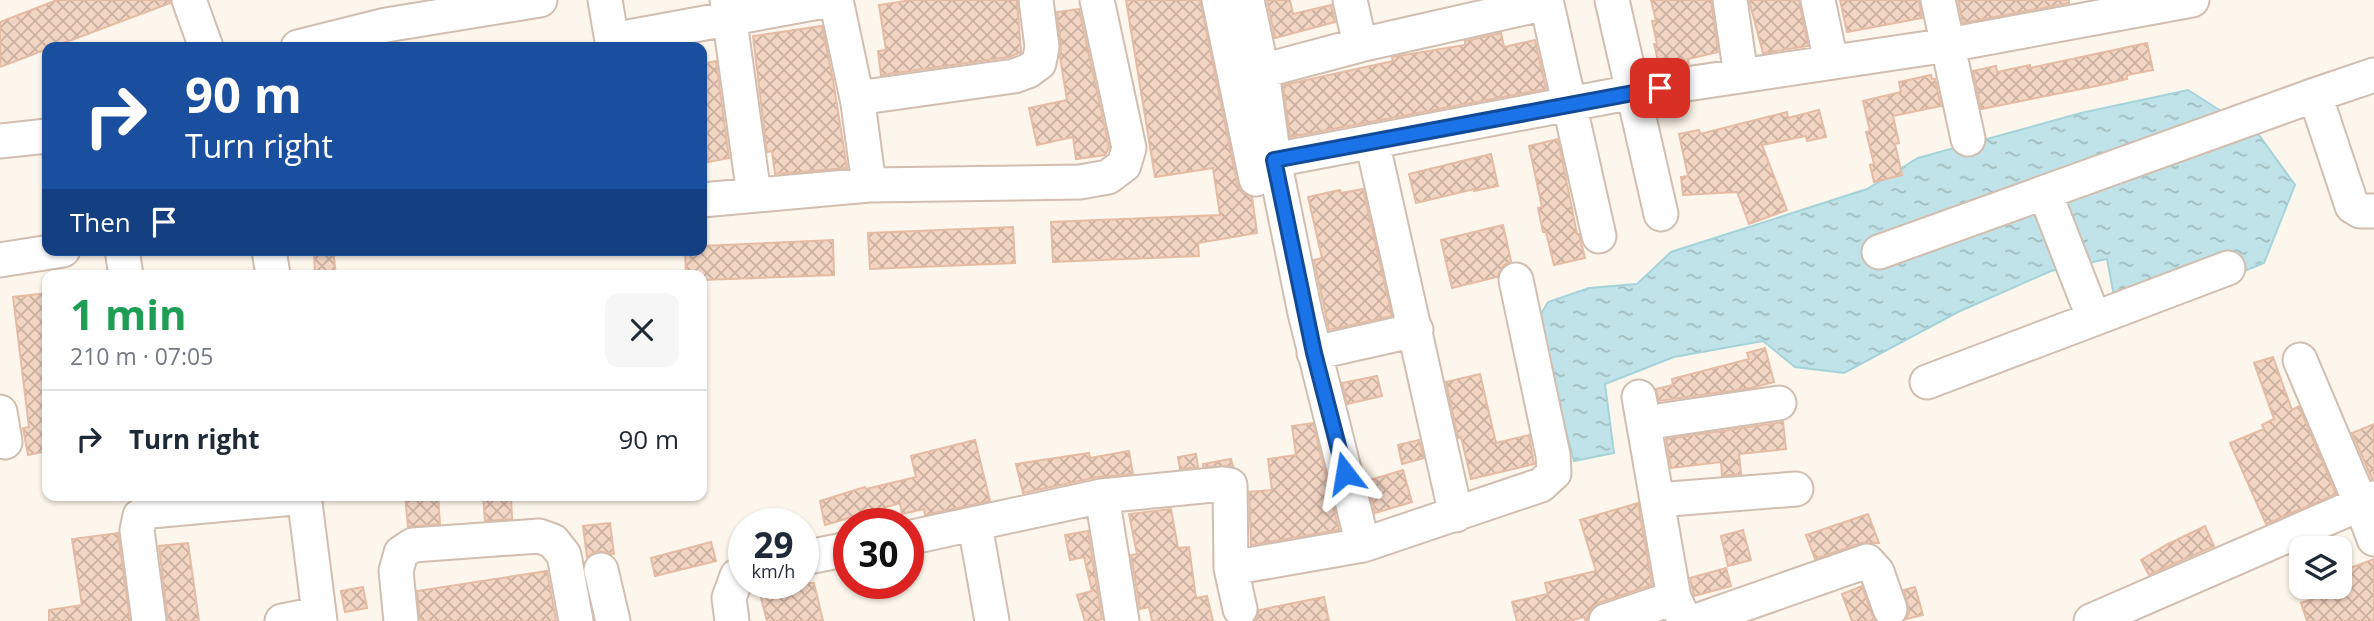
<!DOCTYPE html>
<meta charset="utf-8">
<style>
body{margin:0;font-family:"Open Sans",sans-serif;background:#f6f6f7;color:#1f2937;height:100vh;display:flex;flex-direction:column;font-size:26px;white-space:nowrap}
*{box-sizing:border-box;margin:0}
p{font-size:23px;color:#747a83}
.icon{flex:none;width:38px;height:38px;fill:none;stroke:currentColor;stroke-width:2;stroke-linecap:round;stroke-linejoin:round}
.map{position:relative;flex:1;overflow:hidden}
.side{position:absolute;left:42px;top:270px;width:665px;height:231px;display:flex;flex-direction:column;background:#fff;border-radius:14px;box-shadow:0 2px 5px #0004}
.side>*{flex:none}
.guide{position:absolute;left:42px;top:42px;width:665px;height:214px;border-radius:14px;box-shadow:0 2px 5px #0004;background:#1a4fa0;color:#fff;overflow:hidden}
.fabs{position:absolute;left:2289px;top:536px;display:grid;gap:14px}
.fabs a{display:grid;place-items:center;width:63px;height:63px;border-radius:14px;background:#fff;box-shadow:0 2px 5px #0004;font-size:35px}
.speed{position:absolute;left:728px;top:508px;display:flex;gap:14px;font-size:35px;font-weight:700;text-align:center}
.speed>*{display:grid;place-content:center;width:91px;height:91px;border-radius:50%;background:#fff;box-shadow:0 2px 5px #0004;line-height:1}
.speed small{font-size:18px;font-weight:400}
.speed .limit{border:10px solid #d22;background:#fff;color:#111}
.pin{position:absolute;display:grid;place-items:center;width:60px;height:60px;color:#fff;margin:-30px;border-radius:14px;box-shadow:0 4px 10px #0006}
.me{position:absolute;width:77px;margin:-38px;rotate:346deg;stroke-linejoin:round;filter:drop-shadow(0 0 5px #0008)}
.turn{display:flex;align-items:center;gap:24px;height:147px;padding:0 28px;font-size:32px}
.turn .icon{width:91px;height:91px;stroke-width:2.5}
.turn b{display:block;font-size:49px;line-height:60px}
.then{display:flex;align-items:center;height:66px;padding:0 28px;background:#0003;gap:14px;font-size:26px}
.round{display:grid;place-items:center;flex:none;width:74px;height:74px;border-radius:14px;background:#f6f6f7}
.summary{display:flex;align-items:center;justify-content:space-between;height:119px;padding:0 28px}
h1{font-size:42px;font-weight:700;line-height:52px;color:#1e9e55}
ul{padding:0;list-style:none}
li{display:flex;align-items:center;gap:21px;height:98px;padding:0 28px;border-top:2px solid #e0e1e3}
li div{flex:1}
li b{display:block;font-size:26px}
li em{font-style:normal}
.map>svg:first-child{display:block}
.water{fill:url(#water-ripples);stroke:#a5d3da;stroke-width:2}
.building{fill:url(#building-cross-hatch);stroke:#e6bba3;stroke-width:2}
.lines{fill:none;stroke-linecap:round;stroke-linejoin:round}
.minor-casing{stroke:#d1beb0;stroke-width:37}
.minor{stroke:#fff;stroke-width:33}
.route-casing{stroke:#114b97;stroke-width:18}
.route{stroke:#1a73e8;stroke-width:12}
</style>
<div class="map">
<svg width="2374" height="621" viewBox="0 0 2374 621">
<defs>
<pattern id="water-ripples" width="26" height="14" patternUnits="userSpaceOnUse" patternTransform="scale(1.75)"><rect width="26" height="14" fill="#bfe3e8"/><path d="M2 4q2-2 4 0t4 0M15 11q2-2 4 0t4 0" fill="none" stroke="#a0bbbe"/></pattern>
<pattern id="building-cross-hatch" width="8" height="8" patternUnits="userSpaceOnUse" patternTransform="scale(1.75)"><rect width="8" height="8" fill="#f3d5c3"/><path d="M0 0l8 8M0 8l8-8" fill="none" stroke="#cab0a1"/></pattern>
</defs>
<rect width="100%" height="100%" fill="#fdf6ec"/>
<path class="water" d="M2188,90L2259,135L2295,185L2264,263L2119,322L2107,259L2051,271L1958,312L1844,373L1795,367L1763,341L1674,357L1605,384L1614,453L1574,461L1552,380L1532,329L1548,302L1589,288L1637,284L1671,252L1867,189L1918,158L2081,113Z"/>
<path class="building" d="M57,0H170V3L53,47H47V49L0,67V22Z
M912,0H1017L1021,52L1009,57L881,75L878,51L886,50L879,5Z
M1126,0H1200L1237,183L1242,192L1252,197L1257,233L1198,243L1199,256L1053,262L1051,222L1220,215L1213,168L1155,177Z
M1267,0H1290L1293,14L1331,5L1335,22L1275,38Z
M1651,0H1711L1718,52L1688,59L1689,64L1660,69L1654,44H1657L1652,21H1656Z
M1749,0H1799L1808,46L1763,53Z
M1840,0H1919L1922,18L1847,32Z
M1958,0H2069V3L1963,23Z
M1079,9L1109,147L1105,155L1076,159L1073,137L1037,145L1029,108L1067,100L1060,57L1061,45L1057,12Z
M822,26L833,80L847,168L775,174L772,151L767,152L753,36Z
M1501,33L1504,47L1535,40L1546,89L1290,137L1283,85L1393,61L1392,57L1465,45V41Z
M2147,43L2153,70L2127,75V79L2106,84L1981,109L1973,71L1996,66L1997,72L2030,65V68Z
M716,61L729,158L708,162L702,124V64Z
M1931,75L1932,79H1935L1941,106L1893,116L1899,143L1895,144L1902,175L1874,182L1870,165L1874,164L1866,132L1870,131L1863,101L1901,92L1899,82Z
M1819,110L1826,137L1807,141L1806,136L1762,145L1787,210L1749,224L1737,192L1683,195L1681,177L1688,176L1679,134L1699,130L1700,134L1787,112L1788,118Z
M1558,139L1577,234H1579L1585,258L1554,265L1546,232H1543L1538,208L1542,207L1529,146Z
M1491,154L1498,186L1474,191V189L1416,203L1409,174Z
M1363,189L1392,316L1329,330L1314,260L1322,258L1308,197L1340,190L1341,193Z
M1503,225L1511,261L1503,266L1497,277L1452,288L1441,240Z
M1013,227L1015,263L870,269L868,233Z
M833,240L834,275L702,280V275H686L685,250H702V246Z
M314,250H333L336,275H315Z
M47,293V451L28,455L23,428L29,427L13,297Z
M1765,348L1774,382L1751,388L1659,401L1656,389L1673,385L1672,379L1749,359L1747,353Z
M2273,357L2292,410L2299,406L2336,494L2266,524L2230,443L2264,429L2262,425L2274,419L2254,363Z
M1480,374L1496,443L1529,435L1534,464L1471,479L1461,437L1458,438L1446,382Z
M1377,376L1382,396L1347,404L1342,383Z
M1783,422L1786,449L1739,454L1741,474L1722,476L1721,462L1671,468L1666,439Z
M1313,423L1339,530L1251,545L1249,492L1272,490L1268,459L1296,455L1292,426Z
M2374,424V479H2372L2352,433Z
M975,440L990,501L925,515L924,509L902,514L900,503L825,525L820,501L865,487L866,489L916,477L911,456Z
M1419,440L1424,458L1402,464L1398,445Z
M1129,451L1133,474L1098,477L1023,493L1016,464L1089,453L1090,458Z
M1196,454L1198,467L1180,469L1178,457Z
M1231,459L1233,466L1203,467V464Z
M1403,470L1412,502L1375,513L1367,481Z
M405,495H438L440,524L408,527Z
M483,495H511L512,519L485,521Z
M1638,503L1652,585L1599,603L1591,609L1586,621L1584,617L1569,621H1517L1512,602L1548,594L1545,583L1596,571L1580,520Z
M1171,509L1178,548L1189,547L1196,598L1207,596L1213,621H1152L1149,607L1140,609L1131,555L1137,554L1129,514Z
M1868,514L1879,543H1861L1815,559L1806,535Z
M610,523L614,554L597,551L587,557L583,526Z
M2205,526L2214,546L2149,575L2141,560L2166,545Z
M1743,530L1751,560L1728,566L1721,536Z
M1088,531L1102,619L1095,621H1085L1077,595L1092,591L1084,557L1070,560L1065,535Z
M118,533L130,621H49V610L82,605L72,539Z
M711,542L716,561L655,576L651,558Z
M188,543L199,621H168L159,546Z
M2374,559V621H2307L2301,603L2337,591L2335,586H2340V572Z
M1726,568L1731,586L1694,596L1690,578Z
M547,571L556,621H420L417,591Z
M790,583H814L823,621H767L759,590Z
M1862,586L1872,615L1876,621H1852L1842,594Z
M363,587L367,608L345,612L341,591Z
M1915,587L1923,615L1906,619L1909,612L1904,590Z
M1324,597L1329,621H1255L1259,610Z"/>
<g class="lines">
<g class="minor-casing">
<path id="minor" d="M189,0L206,47
M605,0L613,47
M727,0L754,195
M836,0L858,103L869,185
M1219,0L1256,179
M1350,0L1360,45
M1546,0L1599,236
M1612,0L1661,214
M1730,0L1741,76
M1818,0L1831,62
M1938,0L1968,139
M612,40L830,0
M298,47L386,25L540,0
M1262,71L1360,45L1546,3
M2315,95L2352,206L2360,211H2374
M857,98L1014,76L1028,71L1039,63L1042,47L1036,0
M0,141L47,136
M1372,141L1456,515
M1274,160L1633,92L1948,45L2192,0
M2045,193L2094,319
M702,200L869,185L1080,182L1108,177L1124,165L1129,148L1097,0
M122,250L126,275
M269,250L273,275
M1879,252L2315,95L2374,75
M0,260L63,250
M1314,353L1416,330
M2300,360L2361,504L2374,539
M1927,382L2228,268
M1639,397L1674,598L1685,621
M0,412L5,442
M1644,423L1779,403
M304,495L320,621
M1102,496L1122,621
M1657,500L1796,489
M975,525L992,621
M908,538L1102,496L1223,484L1230,485L1231,568L1363,545L1305,313L1274,160L1262,71L1247,0
M1363,545L1541,485L1554,473L1553,455L1516,280
M803,558L849,549
M1231,568L1240,609
M601,570L613,621
M149,621L137,530L140,516L151,511L304,497
M282,621L319,614
M401,621L396,571L401,553L413,545L539,536L553,541L564,555L576,621
M732,621L729,598L737,576L744,573
M1606,621L1674,598
M1696,621L1867,561L1877,572L1890,609
M2091,621L2374,498"/>
</g>
<use href="#minor" class="minor"/>
</g>
<g class="lines">
<g class="route-casing">
<path id="route" d="M1345,473L1314,353L1274,160L1660,88"/>
</g>
<use href="#route" class="route"/>
</g>
</svg>
<div class="fabs">
<a><svg class="icon" aria-label="layers" viewBox="0 0 24 24"><path d="M12 4l9 5-9 5-9-5zM3 14l9 5 9-5"/></svg></a>
</div>
<div class="speed"><div>29<small>km/h</small></div><div class="limit">30</div></div>
<div class="pin" style="left:1660px;top:88px;background:#d93025"><svg class="icon" aria-label="arrive" viewBox="0 0 24 24"><path d="M6 21V4h12l-3 4 3 4H6"/></svg></div>
<svg class="me" style="left:1345px;top:473px" viewBox="-20 -20 40 40"><path d="M0-17L14 15 0 8-14 15z" fill="#1a73e8" stroke="#fff" stroke-width="4"/></svg>
<div class="guide">
<div class="turn"><svg class="icon" aria-label="right" viewBox="0 0 24 24"><path d="M7 20v-9h11M14 6l5 5-5 5"/></svg><div><b>90 m</b>Turn right</div></div>
<div class="then">Then<svg class="icon" aria-label="arrive" viewBox="0 0 24 24"><path d="M6 21V4h12l-3 4 3 4H6"/></svg></div>
</div>
<section class="side">
<div class="summary"><div><h1>1 min</h1><p>210 m · 07:05</p></div><a class="round"><svg class="icon" aria-label="close" viewBox="0 0 24 24"><path d="M6 6l12 12M18 6L6 18"/></svg></a></div>
<ul>
<li><svg class="icon" aria-label="right" viewBox="0 0 24 24"><path d="M7 20v-9h11M14 6l5 5-5 5"/></svg><div><b>Turn right</b></div><em>90 m</em></li>
</ul>
</section>
</div>
